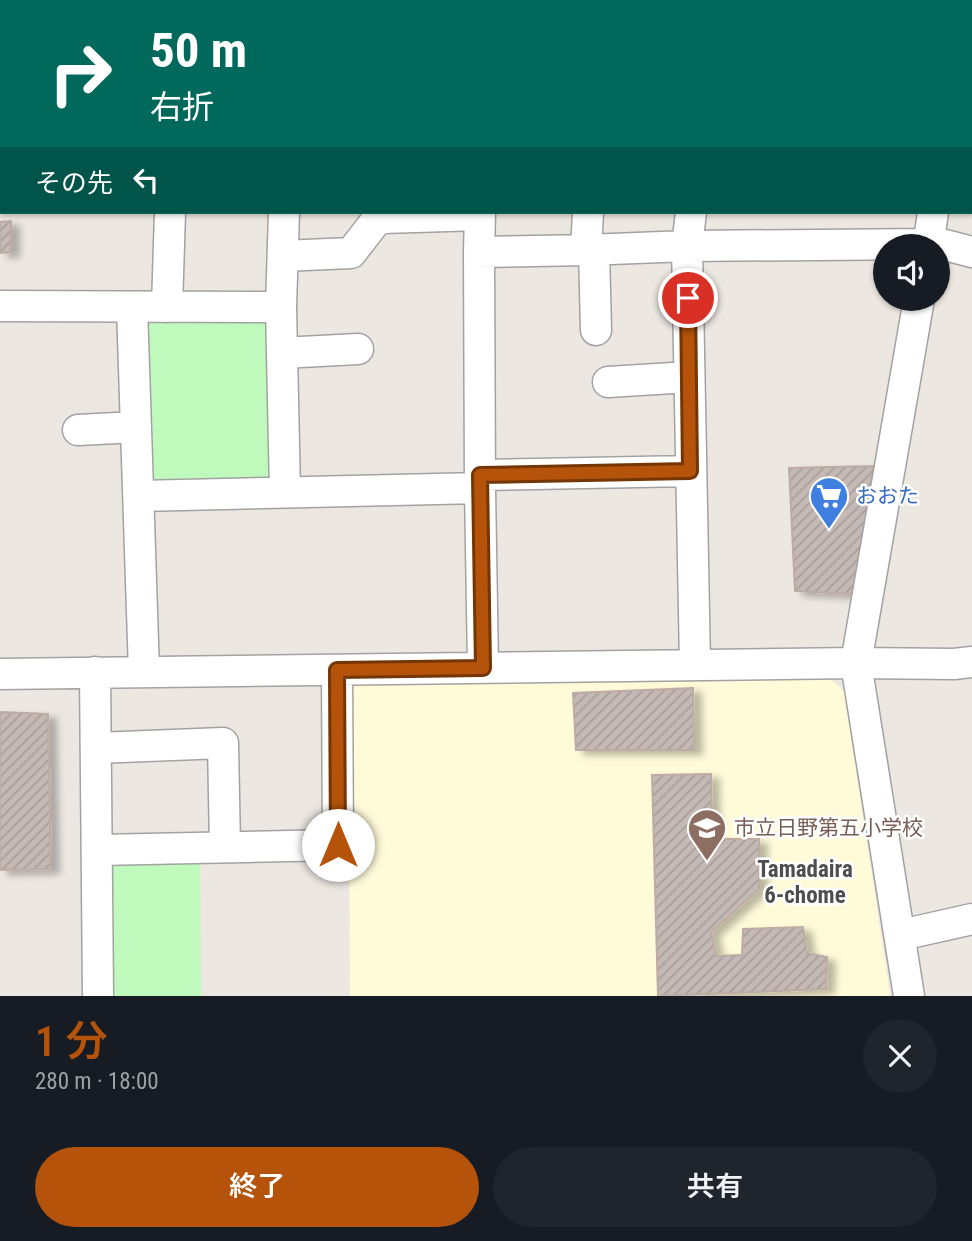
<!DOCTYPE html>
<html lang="ja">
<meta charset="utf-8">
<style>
body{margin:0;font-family:"Roboto Condensed","Noto Sans JP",sans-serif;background:#20242c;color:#f1f3f6;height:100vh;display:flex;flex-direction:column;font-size:26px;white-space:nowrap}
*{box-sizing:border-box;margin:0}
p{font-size:23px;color:#9ea1a6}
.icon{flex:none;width:38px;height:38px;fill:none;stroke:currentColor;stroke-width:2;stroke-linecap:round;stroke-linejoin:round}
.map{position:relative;height:996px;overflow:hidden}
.details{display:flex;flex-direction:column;background:#171b24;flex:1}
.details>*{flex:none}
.top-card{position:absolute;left:0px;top:0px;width:973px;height:214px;box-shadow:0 2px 5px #0004;background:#00695c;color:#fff;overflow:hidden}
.tools{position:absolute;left:873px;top:234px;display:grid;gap:14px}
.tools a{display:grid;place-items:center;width:77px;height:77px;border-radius:50%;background:#171b24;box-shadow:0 2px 5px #0004;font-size:35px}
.pin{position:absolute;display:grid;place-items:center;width:60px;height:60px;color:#fff;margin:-30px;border:4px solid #fff;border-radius:50%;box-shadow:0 2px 7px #0007}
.me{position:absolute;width:77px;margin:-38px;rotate:0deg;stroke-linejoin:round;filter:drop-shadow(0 0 5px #0008)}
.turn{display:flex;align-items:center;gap:24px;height:147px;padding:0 35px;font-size:32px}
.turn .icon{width:91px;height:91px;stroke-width:2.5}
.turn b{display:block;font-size:49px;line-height:60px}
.then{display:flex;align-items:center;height:66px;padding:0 35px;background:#0003;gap:14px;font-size:26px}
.round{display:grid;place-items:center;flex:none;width:74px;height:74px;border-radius:37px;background:#20242c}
.head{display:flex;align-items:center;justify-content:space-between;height:119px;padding:0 35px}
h1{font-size:42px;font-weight:600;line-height:52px;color:#b45309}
.cta{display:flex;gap:14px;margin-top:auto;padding:14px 35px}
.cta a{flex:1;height:80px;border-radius:42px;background:#b45309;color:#fff;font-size:28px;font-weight:600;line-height:80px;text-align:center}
.cta a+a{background:#20242c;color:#f1f3f6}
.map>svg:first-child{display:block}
.education{fill:#fffad8}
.park{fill:#bff9bc}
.building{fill:url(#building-hatch);stroke:#beaba3;stroke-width:2;filter:url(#shadow)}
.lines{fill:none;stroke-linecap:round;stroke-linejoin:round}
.minor-casing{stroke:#a2a2a2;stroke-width:33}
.minor{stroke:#fff;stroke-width:30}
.route-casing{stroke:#753606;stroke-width:18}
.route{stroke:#b45309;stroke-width:12}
.labels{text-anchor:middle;stroke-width:5;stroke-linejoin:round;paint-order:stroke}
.shop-label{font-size:21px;fill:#366cbe;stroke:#fff;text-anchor:start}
.education-label{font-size:21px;fill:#785e54;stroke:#fff;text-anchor:start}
.neighbourhood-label{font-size:23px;font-weight:bold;fill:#4e4e4e;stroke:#fff}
</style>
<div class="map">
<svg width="972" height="996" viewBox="0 0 972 996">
<defs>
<pattern id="building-hatch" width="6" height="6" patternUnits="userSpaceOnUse" patternTransform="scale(1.75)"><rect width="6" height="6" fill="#c4b9b4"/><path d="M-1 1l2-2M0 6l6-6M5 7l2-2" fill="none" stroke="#a89e9a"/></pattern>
<filter id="shadow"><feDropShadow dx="8" dy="4.5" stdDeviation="3.5" flood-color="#0004"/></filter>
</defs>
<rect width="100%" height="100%" fill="#ede7e1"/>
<path class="education" d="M831,679L844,691L890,994L888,996H350L348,682Z"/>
<path class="park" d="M148,316H269L272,479H154Z
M200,848L201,996H98L97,850Z"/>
<path class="building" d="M0,0H27V2H2V18H0Z
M11,221V252L0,253V222Z
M873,466L857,594L795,591L789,468Z
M693,688L694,750H576L573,693Z
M0,712L48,714L51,869L0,870Z
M711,774L712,839H759V889L711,932L716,956L742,955L743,929L803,927L807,953L827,957L826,989L658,996L652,775Z"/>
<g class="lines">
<g class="minor-casing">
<path id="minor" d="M291,2V0
M491,2V0
M601,2V0
M714,2V0
M967,2V0
M0,35H2
M284,212L281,307L285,492
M480,212L479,252L480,488L483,668
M691,212L687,246L695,665
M928,247L933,212
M586,250L588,212
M594,250L596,330
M479,252L586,250L687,246L928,244L945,245L972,252
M283,256L351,253L375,222L383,218L480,215
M0,306L281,307
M132,307L144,672
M167,307L170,212
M282,353L358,349
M608,382L689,377
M78,430L136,427
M480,475L690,471
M139,496L480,488
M95,672L98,996
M0,674L856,663L954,664L972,662
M96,748L223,743L225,847
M97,850L338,845L337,670
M901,935L972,919
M909,996L856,663L919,299"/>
</g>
<use href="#minor" class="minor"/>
</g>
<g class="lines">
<g class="route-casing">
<path id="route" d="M338,845L337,670L483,668L480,475L690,471L688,298"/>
</g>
<use href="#route" class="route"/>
</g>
<defs>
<g id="supermarket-pin" transform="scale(2.0125)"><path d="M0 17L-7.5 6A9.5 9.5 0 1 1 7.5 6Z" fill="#3f7fe0" stroke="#fff"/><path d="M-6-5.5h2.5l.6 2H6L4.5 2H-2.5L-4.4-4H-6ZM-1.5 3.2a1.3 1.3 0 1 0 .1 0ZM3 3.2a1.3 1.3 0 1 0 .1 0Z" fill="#fff"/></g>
<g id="school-pin" transform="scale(2.0125)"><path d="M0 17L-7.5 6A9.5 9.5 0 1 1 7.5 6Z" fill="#8d6e63" stroke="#fff"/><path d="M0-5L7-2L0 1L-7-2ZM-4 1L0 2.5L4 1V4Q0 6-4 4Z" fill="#fff"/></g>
</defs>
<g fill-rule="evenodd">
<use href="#supermarket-pin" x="829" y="496"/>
<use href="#school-pin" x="707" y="828"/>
</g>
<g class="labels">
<g class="shop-label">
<text x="856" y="503">おおた</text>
</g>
<g class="education-label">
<text x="734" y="835">市立日野第五小学校</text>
</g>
<g class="neighbourhood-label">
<text x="805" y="877">Tamadaira<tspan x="805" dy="26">6-chome</tspan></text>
</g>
</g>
</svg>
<div class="tools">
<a><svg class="icon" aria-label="sound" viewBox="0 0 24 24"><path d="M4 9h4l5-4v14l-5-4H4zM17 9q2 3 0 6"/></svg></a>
</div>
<div class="pin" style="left:688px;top:298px;background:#d93025"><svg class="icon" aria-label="arrive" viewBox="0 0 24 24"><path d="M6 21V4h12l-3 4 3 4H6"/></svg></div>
<svg class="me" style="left:338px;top:845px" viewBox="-20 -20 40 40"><circle r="19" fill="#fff"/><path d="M0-13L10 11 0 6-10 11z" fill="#b45309"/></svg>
<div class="top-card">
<div class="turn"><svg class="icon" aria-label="right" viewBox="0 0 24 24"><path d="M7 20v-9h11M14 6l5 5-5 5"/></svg><div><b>50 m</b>右折</div></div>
<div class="then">その先<svg class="icon" aria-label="left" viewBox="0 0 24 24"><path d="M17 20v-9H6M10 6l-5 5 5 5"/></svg></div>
</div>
</div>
<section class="details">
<div class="head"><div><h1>1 分</h1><p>280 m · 18:00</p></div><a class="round"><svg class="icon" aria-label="close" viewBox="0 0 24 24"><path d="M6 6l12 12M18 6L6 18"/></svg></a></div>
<div class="cta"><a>終了</a><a>共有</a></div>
</section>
